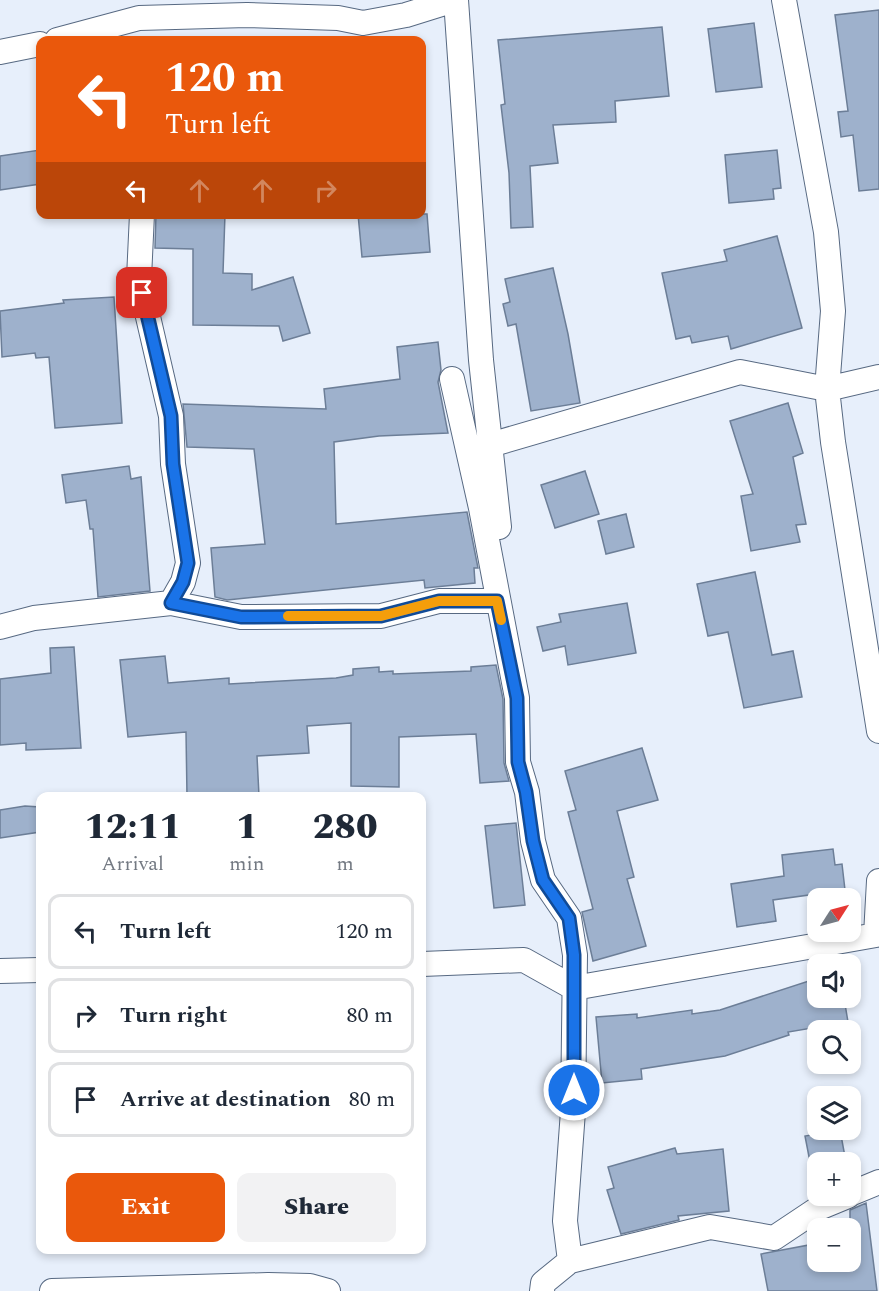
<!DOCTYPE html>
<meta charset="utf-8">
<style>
body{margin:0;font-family:Spectral,serif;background:#f2f2f3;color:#1f2937;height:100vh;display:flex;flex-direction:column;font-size:22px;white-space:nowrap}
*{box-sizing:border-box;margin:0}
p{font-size:20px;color:#747a83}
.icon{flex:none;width:33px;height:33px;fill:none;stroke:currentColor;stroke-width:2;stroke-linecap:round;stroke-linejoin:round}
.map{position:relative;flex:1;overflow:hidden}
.panel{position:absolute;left:36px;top:792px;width:390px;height:462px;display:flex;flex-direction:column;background:#fff;border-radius:12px;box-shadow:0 3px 9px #0003}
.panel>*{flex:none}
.hud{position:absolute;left:36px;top:36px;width:390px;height:183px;border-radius:12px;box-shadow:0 3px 9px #0003;background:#ea580c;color:#fff;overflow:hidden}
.needle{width:39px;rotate:54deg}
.controls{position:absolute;left:807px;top:888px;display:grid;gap:12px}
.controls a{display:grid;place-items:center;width:54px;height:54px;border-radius:12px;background:#fff;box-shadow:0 3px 9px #0003;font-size:30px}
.pin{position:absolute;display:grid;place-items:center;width:51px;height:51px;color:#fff;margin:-26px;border-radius:12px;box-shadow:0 3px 9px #0006}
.me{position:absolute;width:66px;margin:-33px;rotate:0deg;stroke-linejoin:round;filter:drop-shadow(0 0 4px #0008)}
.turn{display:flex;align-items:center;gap:21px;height:126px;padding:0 30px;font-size:27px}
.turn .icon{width:78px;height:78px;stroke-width:2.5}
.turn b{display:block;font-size:42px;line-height:51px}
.lanes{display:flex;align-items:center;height:57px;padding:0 30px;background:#0003;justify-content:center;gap:30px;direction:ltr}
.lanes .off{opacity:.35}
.eta{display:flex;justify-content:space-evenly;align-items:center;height:102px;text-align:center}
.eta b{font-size:36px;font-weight:800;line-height:42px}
.action{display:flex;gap:12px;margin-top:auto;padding:12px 30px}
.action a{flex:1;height:69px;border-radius:12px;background:#ea580c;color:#fff;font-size:24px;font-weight:800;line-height:69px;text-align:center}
.action a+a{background:#f2f2f3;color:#1f2937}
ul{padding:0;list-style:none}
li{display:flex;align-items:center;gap:18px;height:75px;margin:0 12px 9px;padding:0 18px;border:3px solid #e0e1e3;border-radius:12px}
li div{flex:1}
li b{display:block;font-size:22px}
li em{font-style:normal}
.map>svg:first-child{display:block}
.building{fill:#9eb1cc;stroke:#6c7e97;stroke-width:1.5}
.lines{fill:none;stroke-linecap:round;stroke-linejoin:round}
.minor-casing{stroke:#576982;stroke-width:26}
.minor{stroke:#fff;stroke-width:24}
.route-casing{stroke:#114b97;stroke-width:15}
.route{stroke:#1a73e8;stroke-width:10}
.slow{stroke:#f59e0b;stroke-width:10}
</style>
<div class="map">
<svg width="879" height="1291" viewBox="0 0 879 1291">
<rect width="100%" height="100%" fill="#e7effb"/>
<path class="building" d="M879,10V189L859,191L853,135L841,137L838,112L848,111L835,15Z
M754,23L762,87L716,92L708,29Z
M662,27L669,96L615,101L616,122L553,125L558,163L530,166L533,227L511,228L509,173L501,105L505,104L498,40Z
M40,150V184L0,190V156Z
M777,150L781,188L773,189L774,199L729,203L725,155Z
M156,214H225L223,273L252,274V290L293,277L310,333L283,341L279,326L193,325V249L155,248Z
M358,214H427L430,252L362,257Z
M777,236L802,328L731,349L728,336L692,343L690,336L676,339L662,273L727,261L724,250Z
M553,268L568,334L580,403L531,411L516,324L508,326L503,304L510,302L505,279Z
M114,297L122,423L55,428L49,357L36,358L35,353L2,357L0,311L64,303L63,300Z
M438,342L441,370L438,382L448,433L379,436L334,442L336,524L467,512L478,568H474L475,583L425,588L424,580L227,600L215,597L211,548L265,544L254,449L187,447L183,404L326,409L324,389L400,379L397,347Z
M788,403L803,453L793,457L806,524L796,525L800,542L751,551L741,496L753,494L730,421Z
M129,466L131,479L141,477L150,591L98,597L93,529H90L86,500L66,503L62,475Z
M585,471L599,514L555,528L541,485Z
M626,514L634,547L606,554L598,521Z
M755,572L772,655L793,651L802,697L744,708L728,632L708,636L697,584Z
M627,603L636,653L568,665L565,646L543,651L537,627L561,622L559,614Z
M74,647L81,748L26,750V743L0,745V679L51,673L50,648Z
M165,656L168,683L229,678V684L336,678L353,675V669L379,667V672L393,671V674L471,671V667L496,665L503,699L504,763L509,781L480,783L476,734L399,737V787L351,786V723L307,726L309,753L257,756L259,796H187L186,732L128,737L120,660Z
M642,748L658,800L617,811L634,877L627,879L646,946L593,961L582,912L593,909L568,812L576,810L565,771Z
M25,806L40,807V832L0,838V810Z
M516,823L525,905L494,908L485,826Z
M833,849L835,865L842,864L845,890L773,900L776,921L737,927L731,884L784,876L782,855Z
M818,978V998H844L848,1022L788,1032L789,1035L725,1056L641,1069L642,1079L602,1083L596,1017L637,1014V1018L692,1010V1014L720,1010Z
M840,1130L846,1162H810L805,1136Z
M675,1148L677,1154L723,1149L729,1211L678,1216L679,1220L621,1234L607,1190L614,1188L608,1167Z
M866,1203L877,1291H768L761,1254L809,1245L812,1262H850V1210Z"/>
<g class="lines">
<g class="minor-casing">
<path id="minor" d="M456,0L481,360L499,527
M784,0L826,232L833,311L827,389L833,442L879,731
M57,40L139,18L247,15L338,18L363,23L406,15L454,0
M0,52L40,44
M142,214L139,278L171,416L173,464L188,563L183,582L171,603
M452,379L481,508L517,698L518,762L527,792L533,841L543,880L569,918L575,955L573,1111L565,1221L570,1261
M490,445L740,372L827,389L879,377
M0,627L34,618L171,603L241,617L381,616L439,601H497
M422,964L524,960L574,988L876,935L879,881
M0,971L40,970
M850,1194L879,1182
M52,1291L268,1285L310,1286L328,1291
M542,1291L543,1283L570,1261L710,1227L774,1238L819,1208L848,1196"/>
</g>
<use href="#minor" class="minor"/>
</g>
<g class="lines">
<g class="route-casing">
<path id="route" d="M142,293L171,416L173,464L188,563L183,582L171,603L241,617L381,616L439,601H497L517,698L518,762L526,792L533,841L543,880L569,918L574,955V1090"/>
</g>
<use href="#route" class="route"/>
<path class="slow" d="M288,616H381L439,601H497L501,620"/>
</g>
</svg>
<div class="controls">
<a><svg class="needle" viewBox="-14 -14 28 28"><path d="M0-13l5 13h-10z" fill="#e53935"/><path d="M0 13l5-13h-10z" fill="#747a83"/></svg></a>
<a><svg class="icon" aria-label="sound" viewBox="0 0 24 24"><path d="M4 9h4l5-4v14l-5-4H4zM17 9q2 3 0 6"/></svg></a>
<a><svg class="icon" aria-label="search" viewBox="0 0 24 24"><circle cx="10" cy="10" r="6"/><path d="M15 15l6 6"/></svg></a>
<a><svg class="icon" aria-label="layers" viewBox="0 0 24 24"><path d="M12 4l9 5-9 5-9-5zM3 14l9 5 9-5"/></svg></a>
<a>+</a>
<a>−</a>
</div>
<div class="pin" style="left:142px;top:293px;background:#d93025"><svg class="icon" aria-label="arrive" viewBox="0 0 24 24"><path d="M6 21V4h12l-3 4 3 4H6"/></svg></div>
<svg class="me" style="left:574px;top:1090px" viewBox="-20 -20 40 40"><circle r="17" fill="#1a73e8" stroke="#fff" stroke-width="3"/><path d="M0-11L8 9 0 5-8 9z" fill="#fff"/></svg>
<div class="hud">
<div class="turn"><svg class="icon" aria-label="left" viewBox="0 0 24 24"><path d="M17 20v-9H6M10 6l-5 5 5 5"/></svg><div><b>120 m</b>Turn left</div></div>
<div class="lanes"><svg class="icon" aria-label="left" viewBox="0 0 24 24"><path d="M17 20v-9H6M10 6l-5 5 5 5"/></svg><svg class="icon off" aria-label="ahead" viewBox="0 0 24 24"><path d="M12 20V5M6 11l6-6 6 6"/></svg><svg class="icon off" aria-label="ahead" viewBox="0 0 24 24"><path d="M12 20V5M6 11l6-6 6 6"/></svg><svg class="icon off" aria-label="right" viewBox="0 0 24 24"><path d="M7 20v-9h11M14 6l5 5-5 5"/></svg></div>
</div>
<section class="panel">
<div class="eta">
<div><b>12:11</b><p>Arrival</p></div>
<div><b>1</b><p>min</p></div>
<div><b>280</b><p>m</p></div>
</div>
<ul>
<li><svg class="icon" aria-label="left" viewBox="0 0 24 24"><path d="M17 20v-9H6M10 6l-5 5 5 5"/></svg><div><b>Turn left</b></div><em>120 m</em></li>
<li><svg class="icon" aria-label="right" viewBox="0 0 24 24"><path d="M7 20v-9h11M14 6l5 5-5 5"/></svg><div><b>Turn right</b></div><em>80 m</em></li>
<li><svg class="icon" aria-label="arrive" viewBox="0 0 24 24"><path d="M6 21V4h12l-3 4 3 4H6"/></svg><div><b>Arrive at destination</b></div><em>80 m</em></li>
</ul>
<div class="action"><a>Exit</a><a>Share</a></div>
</section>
</div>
